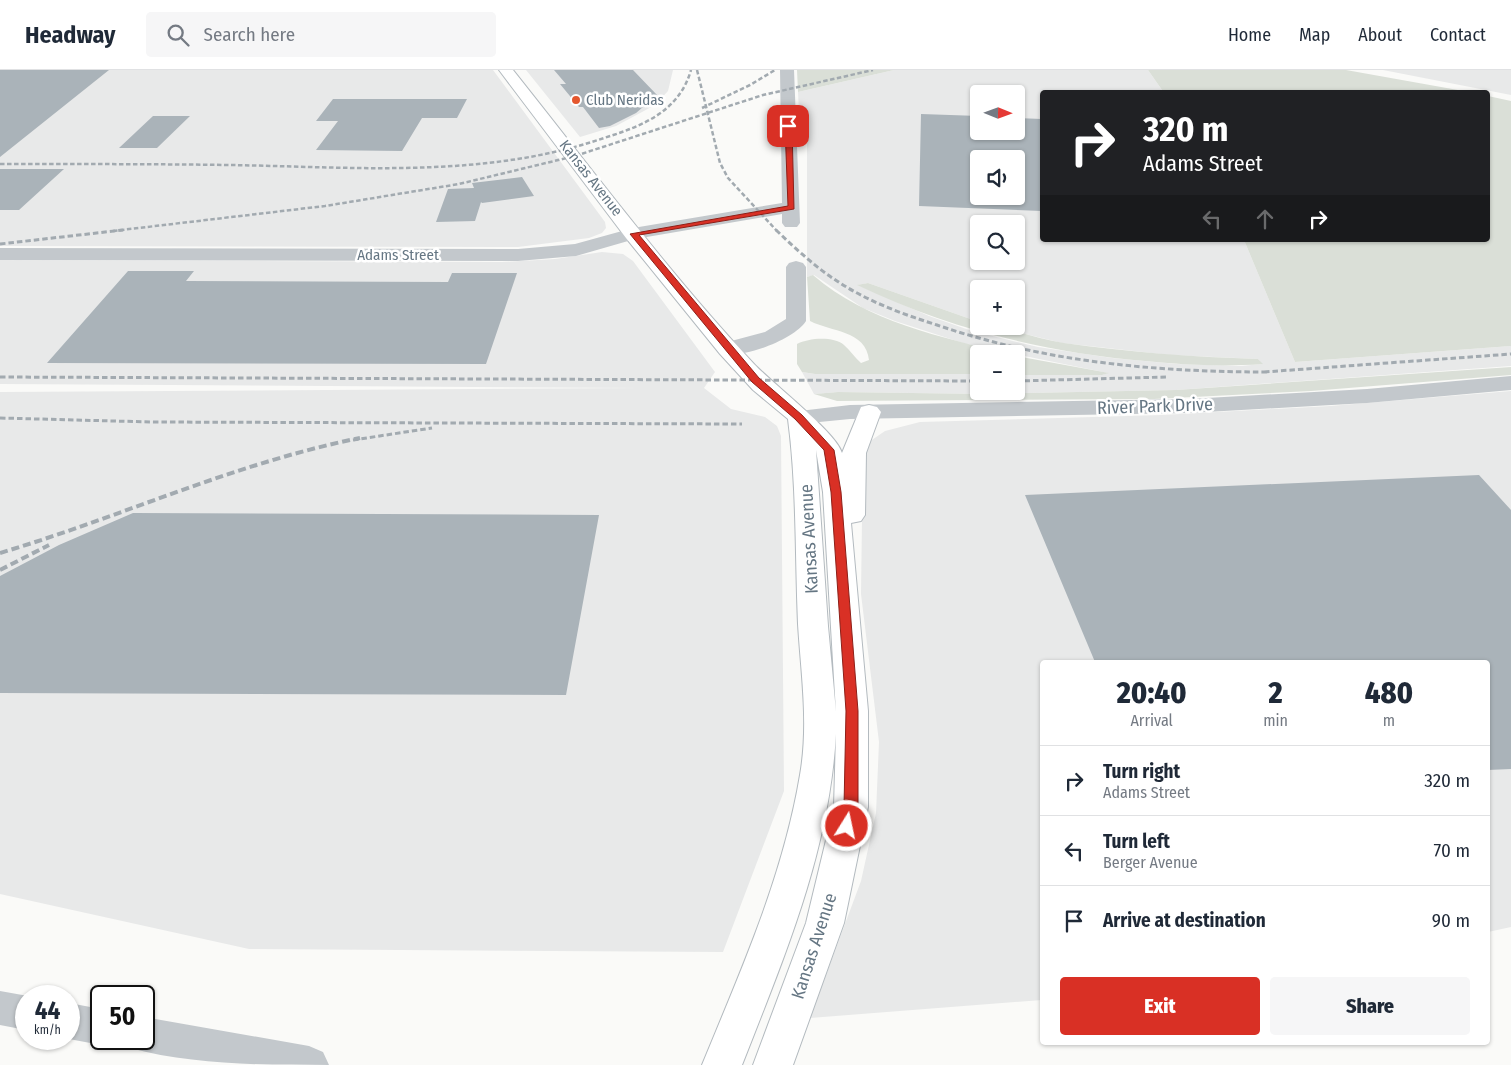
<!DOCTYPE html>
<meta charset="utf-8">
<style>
body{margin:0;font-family:"Fira Sans Condensed",sans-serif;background:#f6f6f7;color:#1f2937;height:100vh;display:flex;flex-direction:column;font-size:19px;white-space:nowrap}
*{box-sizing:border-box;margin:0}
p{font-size:16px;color:#747a83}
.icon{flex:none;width:28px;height:28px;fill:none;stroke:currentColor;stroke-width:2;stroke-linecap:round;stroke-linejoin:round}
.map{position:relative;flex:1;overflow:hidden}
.panel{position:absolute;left:1040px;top:590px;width:450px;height:385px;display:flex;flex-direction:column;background:#fff;border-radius:5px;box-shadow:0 1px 4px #0004}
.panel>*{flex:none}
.guide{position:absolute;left:1040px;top:20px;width:450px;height:152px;border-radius:5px;box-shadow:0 1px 4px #0004;background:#202124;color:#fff;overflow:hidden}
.needle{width:32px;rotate:91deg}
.tools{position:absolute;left:970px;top:15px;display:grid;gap:10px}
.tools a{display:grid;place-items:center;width:55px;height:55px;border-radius:5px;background:#fff;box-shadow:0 1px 4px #0004;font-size:25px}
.speed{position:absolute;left:15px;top:915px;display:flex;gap:10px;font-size:25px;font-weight:700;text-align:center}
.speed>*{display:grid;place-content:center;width:65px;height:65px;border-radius:50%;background:#fff;box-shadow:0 1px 4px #0004;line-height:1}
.speed small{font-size:12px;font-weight:400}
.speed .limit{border:2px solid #111;border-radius:8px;background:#fff;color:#111}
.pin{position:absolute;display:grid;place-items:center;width:42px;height:42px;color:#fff;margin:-21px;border-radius:10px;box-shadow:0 2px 8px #0006}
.me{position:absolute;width:55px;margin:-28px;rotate:10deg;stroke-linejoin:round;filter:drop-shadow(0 0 4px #0008)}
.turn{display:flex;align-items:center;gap:18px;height:105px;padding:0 20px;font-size:22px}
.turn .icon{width:65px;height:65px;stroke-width:2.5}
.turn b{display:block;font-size:35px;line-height:42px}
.lanes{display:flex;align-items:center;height:48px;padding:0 20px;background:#0003;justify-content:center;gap:25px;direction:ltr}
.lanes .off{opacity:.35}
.eta{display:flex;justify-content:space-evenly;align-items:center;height:85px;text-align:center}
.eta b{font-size:30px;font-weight:800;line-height:35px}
.button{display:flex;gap:10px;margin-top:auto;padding:10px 20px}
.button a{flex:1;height:58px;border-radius:5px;background:#d93025;color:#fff;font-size:20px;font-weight:800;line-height:58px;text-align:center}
.button a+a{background:#f6f6f7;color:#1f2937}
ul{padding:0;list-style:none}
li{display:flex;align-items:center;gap:15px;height:70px;padding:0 20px;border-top:1px solid #e0e1e3}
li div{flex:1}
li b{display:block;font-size:19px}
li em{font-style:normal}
header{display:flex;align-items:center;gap:30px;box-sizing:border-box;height:70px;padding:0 25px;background:#fff;border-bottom:1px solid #e0e1e3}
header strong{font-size:24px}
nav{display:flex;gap:28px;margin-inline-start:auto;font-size:18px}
.search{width:350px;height:45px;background:#f6f6f7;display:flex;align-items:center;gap:12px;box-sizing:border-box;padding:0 18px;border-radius:5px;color:#747a83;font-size:19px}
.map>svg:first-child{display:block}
.built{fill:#e8e9e9;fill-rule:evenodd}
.green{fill:#dadfd7}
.building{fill:#aab3b9;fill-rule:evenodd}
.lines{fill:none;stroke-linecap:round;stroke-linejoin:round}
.secondary-casing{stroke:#b3babf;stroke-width:2}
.minor{fill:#c3c8cc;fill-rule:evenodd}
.secondary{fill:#fff;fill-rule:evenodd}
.rail-far2{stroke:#a2aab0;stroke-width:2.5;stroke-dasharray:4.5 2.5;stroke-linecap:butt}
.rail-far1{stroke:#a2aab0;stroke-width:3;stroke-dasharray:5.5 3;stroke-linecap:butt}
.rail{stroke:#a2aab0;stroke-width:4;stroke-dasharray:8 4;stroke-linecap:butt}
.route{fill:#d93025;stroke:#8d1f18}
.poi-dot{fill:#e4572e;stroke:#fff;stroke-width:2}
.labels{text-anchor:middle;stroke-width:5;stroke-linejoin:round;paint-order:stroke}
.far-poi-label{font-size:15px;fill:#657683;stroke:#fff;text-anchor:start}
.far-street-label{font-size:15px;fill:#657683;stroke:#fff}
.street-label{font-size:18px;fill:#657683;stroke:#fff}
</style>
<header>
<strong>Headway</strong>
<div class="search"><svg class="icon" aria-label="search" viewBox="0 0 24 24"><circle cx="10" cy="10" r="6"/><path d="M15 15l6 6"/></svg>Search here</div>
<nav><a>Home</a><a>Map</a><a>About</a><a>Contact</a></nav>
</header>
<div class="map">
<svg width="1511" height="995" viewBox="0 0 1511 995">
<rect width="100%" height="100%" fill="#fafaf8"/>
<path class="built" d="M0,0H493L605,152L606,158L602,163L589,168L518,177L0,176Z
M526,0H673L668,21L655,35L616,56L580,67Z
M894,0H1148L1162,20L1178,22H1042V170H1244L1295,292L1511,276V296L1176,320L984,324L838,322L814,324L802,302L815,304H979V321H1016V305H1102L1108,303L966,274L895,251L863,238L814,205L807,207V70L800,61L798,22ZM979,24H1016V61H979ZM979,89H1016V126H979ZM979,154H1016V191H979ZM868,213L979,252V219H1016V256H993L1062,273L1170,285L1258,289L1262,294L1241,296L1177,294L1112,288L1038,277L972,261L929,246L858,215Z
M1383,0H1511V25Z
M602,182L623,184L633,191L715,302L704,318L731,339L765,347L777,356L781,366L784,721L723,882L249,879L0,824V322L642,318L0,314V190L502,192L555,189Z
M1511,321V857L1488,862V592H1042V930L810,948L861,811L876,743L879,672L861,524L863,376L885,361L920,352L1162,345L1330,336Z"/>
<path class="green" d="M797,0H894L798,22Z
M1148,0H1346L1469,22H1178L1162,20Z
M1488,26L1511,31V276L1295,292L1244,170H1488Z
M813,205C867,252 942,267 1008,284H979V304H815L802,302L797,294V274C809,268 833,266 844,275C850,280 855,288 861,293L869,290C866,260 831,262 810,251L807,207Z
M868,213L979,252V256C1007,256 1036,269 1064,273C1129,282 1193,287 1258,289L1263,294C1223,297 1184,295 1145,291C1044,282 949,259 857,215Z
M1016,286L1109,303L1102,305H1016Z
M1511,297V305L1311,321L1154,329L837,331L814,324L838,322L984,324L1176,320Z"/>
<path class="building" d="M0,0H109L0,87Z
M554,0H633L657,25L636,43L610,56L599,58L583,37H579L560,14H566Z
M333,29H467L457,48H422L402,81L316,80L338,51H316Z
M921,44L979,46V61H1016V48L1042,49V141L919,136ZM979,89H1016V126H979Z
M153,46H190L157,78H119Z
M0,99H64L19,140H0Z
M522,107L534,126L482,133L481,132L475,151L436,152L448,119L474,118L472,113Z
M128,201H194L186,211L448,212L452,203H517L486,294L47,293Z
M1479,405L1511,440V699L1488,700V592H1095L1025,425Z
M133,443L599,445L566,625L0,623V506L59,475Z"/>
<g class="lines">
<g class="secondary-casing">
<path id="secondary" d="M499,0H513C592,99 668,202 754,294C772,313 837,363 842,383L861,337L869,335L877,337L881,342L866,383L865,445L861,451L851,453L868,641V737L844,853L793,995H753L806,853L834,737L836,664C829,783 785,885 742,995H702C741,900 783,807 800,705C809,654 801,604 798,554C795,486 797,417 788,349L753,320L720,284L626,168ZM816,380L823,422L836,642L828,556Z"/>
</g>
<path class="minor" d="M780,0H794L800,153L797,157H785L782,153V144L635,169L576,186L518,191L0,190V178L518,179L575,174L633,158L782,133Z
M796,191L803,193L806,197V251C794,270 742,289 720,284L717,279L720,274L765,262L786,249V197L789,193Z
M1511,306V320L1367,333L1189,343L850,349L799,354L791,352L787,347L791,342L850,335L1189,329L1367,319Z
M0,921L28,926L26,960L0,955Z
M69,933L101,939V969L115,970L101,975L69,969Z
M144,947L309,976L323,982L329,995C263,995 193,995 130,978L126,969H144Z"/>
<use href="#secondary" class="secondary"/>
<path class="rail-far2" d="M697,0L720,93L728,108L777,161
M702,38L750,15L775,0
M0,94C77,94 153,94 230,95C355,97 484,109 604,68C642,56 679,42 691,0
M113,161L325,136L459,114L575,86L763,25L873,0"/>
<path class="rail-far1" d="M776,160C795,178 815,197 837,211C867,231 902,244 937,255C1045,292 1155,302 1269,302
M0,174L123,160
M1264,302L1511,284
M0,307L979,311
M1016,311L1166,307
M0,348L152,352L742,354
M353,370L432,358"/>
<path class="rail" d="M0,483C121,447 235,393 360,368
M0,500L49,475"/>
</g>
<path class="route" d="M788,54L792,56L794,139L639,165L759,308L802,345L834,380L841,422L858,641V737L852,760H842L840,756L844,737L846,641L831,422L824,380L795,349L752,312L630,164L788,136L785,56Z"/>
<circle class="poi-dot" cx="576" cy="30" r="5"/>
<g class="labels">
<g class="far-poi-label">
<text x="586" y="35">Club Neridas</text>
</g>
<g class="far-street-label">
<text transform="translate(591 108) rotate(52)" y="5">Kansas Avenue</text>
<text x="398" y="190">Adams Street</text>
</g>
<g class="street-label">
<text transform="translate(1155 336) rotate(-2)" y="6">River Park Drive</text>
<text transform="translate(809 469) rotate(-93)" y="6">Kansas Avenue</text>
<text transform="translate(814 876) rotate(-72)" y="6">Kansas Avenue</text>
</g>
</g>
</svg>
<div class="tools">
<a><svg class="needle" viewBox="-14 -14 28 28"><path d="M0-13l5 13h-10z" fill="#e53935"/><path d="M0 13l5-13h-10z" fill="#747a83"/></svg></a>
<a><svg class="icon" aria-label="sound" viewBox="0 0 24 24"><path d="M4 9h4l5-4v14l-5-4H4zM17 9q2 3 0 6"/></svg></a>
<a><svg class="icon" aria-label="search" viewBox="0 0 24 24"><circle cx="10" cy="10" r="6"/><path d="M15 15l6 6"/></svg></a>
<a>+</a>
<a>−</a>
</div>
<div class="speed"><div>44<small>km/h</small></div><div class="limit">50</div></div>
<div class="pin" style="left:788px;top:56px;background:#d93025"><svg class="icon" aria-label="arrive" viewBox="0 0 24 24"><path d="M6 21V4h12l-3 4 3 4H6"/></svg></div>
<svg class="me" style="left:847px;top:756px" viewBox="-20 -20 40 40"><circle r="17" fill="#d93025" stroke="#fff" stroke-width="3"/><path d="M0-11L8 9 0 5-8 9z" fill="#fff"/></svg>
<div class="guide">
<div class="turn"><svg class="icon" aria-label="right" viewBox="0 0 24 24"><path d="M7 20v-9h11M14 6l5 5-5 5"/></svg><div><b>320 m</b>Adams Street</div></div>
<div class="lanes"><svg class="icon off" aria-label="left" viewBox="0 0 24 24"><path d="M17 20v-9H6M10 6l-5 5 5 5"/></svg><svg class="icon off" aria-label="ahead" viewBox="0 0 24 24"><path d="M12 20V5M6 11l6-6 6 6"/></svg><svg class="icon" aria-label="right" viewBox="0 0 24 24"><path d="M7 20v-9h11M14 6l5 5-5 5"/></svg></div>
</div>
<section class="panel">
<div class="eta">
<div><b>20:40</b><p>Arrival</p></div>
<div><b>2</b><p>min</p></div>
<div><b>480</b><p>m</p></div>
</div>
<ul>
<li><svg class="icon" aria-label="right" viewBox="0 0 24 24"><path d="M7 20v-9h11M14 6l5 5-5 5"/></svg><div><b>Turn right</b><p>Adams Street</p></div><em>320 m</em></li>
<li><svg class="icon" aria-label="left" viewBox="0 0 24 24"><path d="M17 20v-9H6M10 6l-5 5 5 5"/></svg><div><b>Turn left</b><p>Berger Avenue</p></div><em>70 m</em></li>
<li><svg class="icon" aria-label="arrive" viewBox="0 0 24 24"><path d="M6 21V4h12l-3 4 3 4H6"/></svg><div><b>Arrive at destination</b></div><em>90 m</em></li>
</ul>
<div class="button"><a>Exit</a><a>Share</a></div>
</section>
</div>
